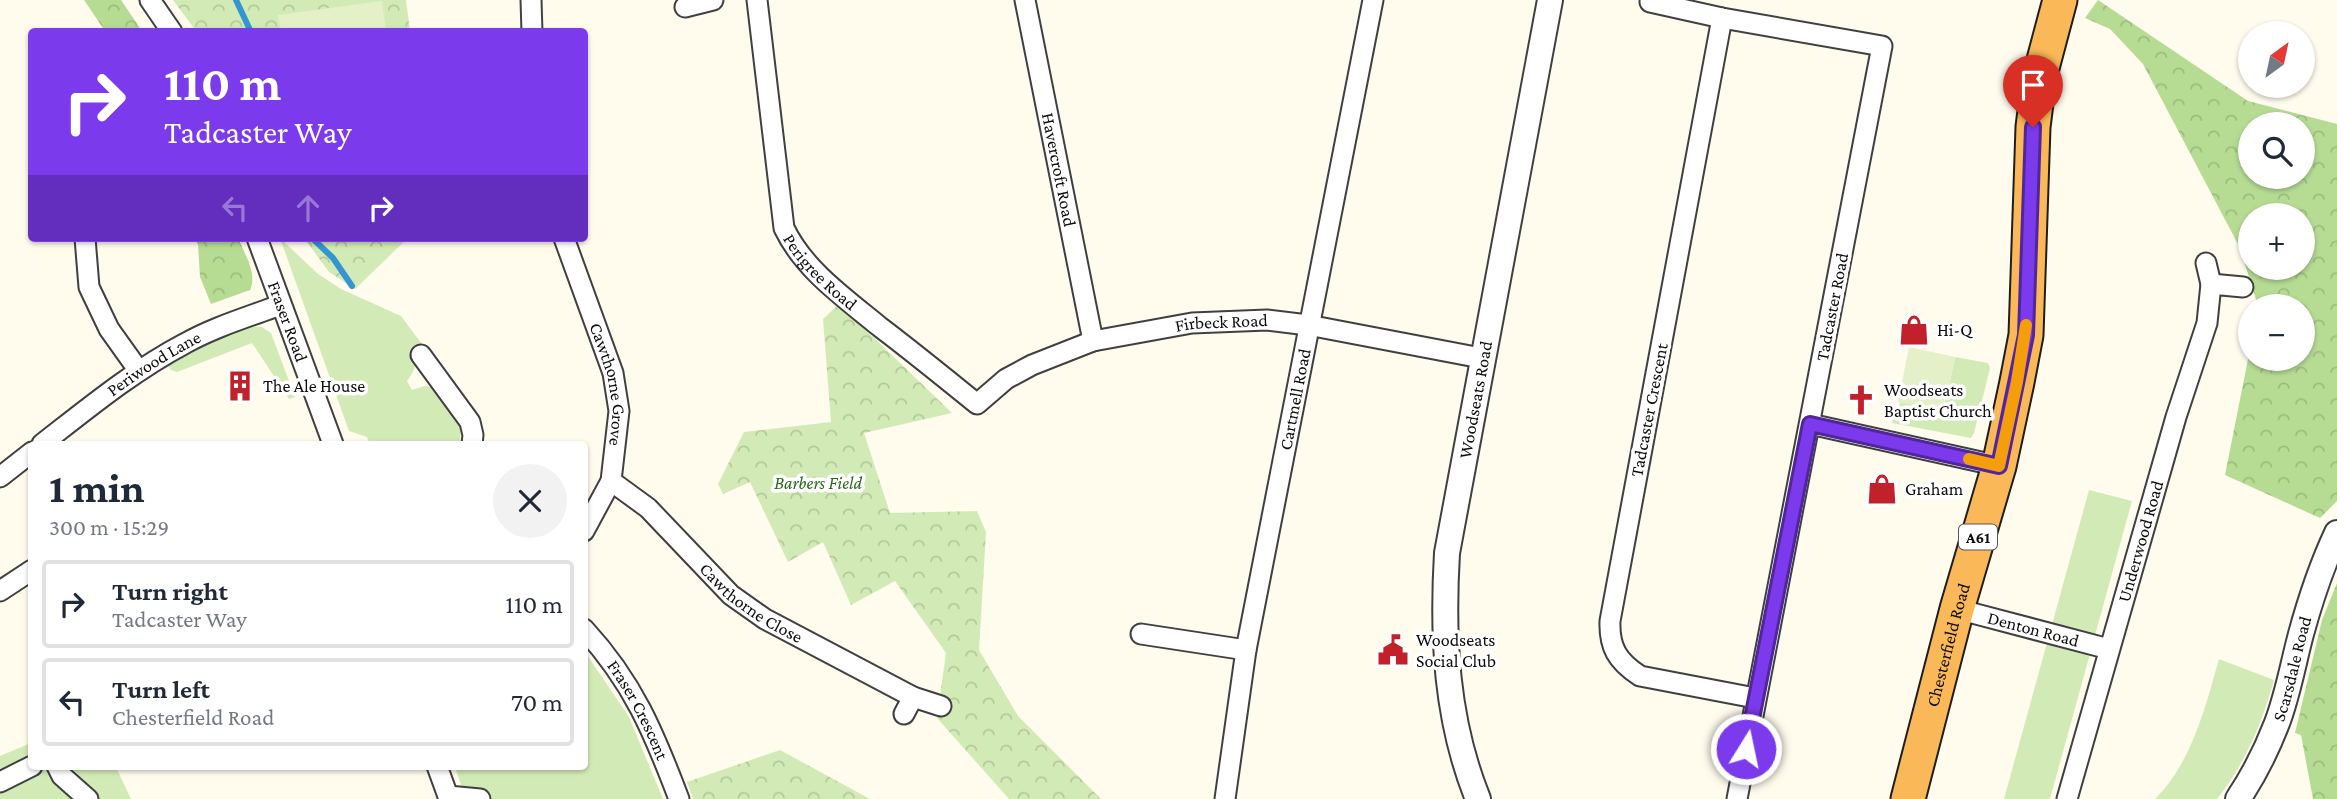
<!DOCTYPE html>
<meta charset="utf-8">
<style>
body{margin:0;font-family:"Crimson Pro",serif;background:#f2f2f3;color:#1f2937;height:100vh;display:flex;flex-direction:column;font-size:26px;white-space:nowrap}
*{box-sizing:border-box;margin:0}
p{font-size:23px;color:#747a83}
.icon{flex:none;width:38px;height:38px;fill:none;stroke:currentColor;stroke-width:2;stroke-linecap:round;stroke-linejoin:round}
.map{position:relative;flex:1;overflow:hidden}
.drawer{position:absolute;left:28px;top:441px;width:560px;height:329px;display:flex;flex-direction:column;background:#fff;border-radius:7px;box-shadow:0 2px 5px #0004}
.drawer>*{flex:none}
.top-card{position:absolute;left:28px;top:28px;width:560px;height:214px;border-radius:7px;box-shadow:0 2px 5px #0004;background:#7c3aed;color:#fff;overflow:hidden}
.needle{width:46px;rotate:33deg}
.tools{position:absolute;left:2238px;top:21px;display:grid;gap:14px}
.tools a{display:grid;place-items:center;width:77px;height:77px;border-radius:50%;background:#fff;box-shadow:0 2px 5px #0004;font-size:35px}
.pin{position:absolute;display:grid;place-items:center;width:60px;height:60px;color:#fff;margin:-72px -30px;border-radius:50% 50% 50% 0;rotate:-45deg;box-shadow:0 0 7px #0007}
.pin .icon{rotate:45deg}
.me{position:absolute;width:77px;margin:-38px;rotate:10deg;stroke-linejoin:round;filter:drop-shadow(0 0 5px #0008)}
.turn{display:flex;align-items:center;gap:24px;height:147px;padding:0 21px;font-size:32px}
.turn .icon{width:91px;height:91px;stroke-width:2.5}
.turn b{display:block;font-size:49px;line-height:60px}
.lanes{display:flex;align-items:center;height:66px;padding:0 21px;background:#0003;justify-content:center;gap:35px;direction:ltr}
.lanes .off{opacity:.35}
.round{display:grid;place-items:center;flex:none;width:74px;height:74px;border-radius:37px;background:#f2f2f3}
.overview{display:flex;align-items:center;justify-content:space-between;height:119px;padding:0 21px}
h1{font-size:42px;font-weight:700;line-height:52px}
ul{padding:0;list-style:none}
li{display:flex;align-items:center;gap:21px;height:88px;margin:0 14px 10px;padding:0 7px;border:4px solid #e0e1e3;border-radius:7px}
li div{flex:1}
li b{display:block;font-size:26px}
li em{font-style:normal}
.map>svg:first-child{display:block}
.grass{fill:#d2ebb6}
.forest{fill:url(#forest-crowns);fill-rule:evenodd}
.park{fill:url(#park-crowns)}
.pitch{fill:#e4f1c8}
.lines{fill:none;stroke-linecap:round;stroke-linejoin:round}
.stream{stroke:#3595d2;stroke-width:6}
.minor-casing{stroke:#404040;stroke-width:23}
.tertiary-casing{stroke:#404040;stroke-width:28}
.trunk-casing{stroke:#1e1e1e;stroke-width:37}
.minor{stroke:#fff;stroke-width:19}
.tertiary{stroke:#fff;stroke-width:24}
.trunk{stroke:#fbb858;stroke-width:33}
.route-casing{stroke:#51269a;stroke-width:18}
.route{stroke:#7c3aed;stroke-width:12}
.slow{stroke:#f59e0b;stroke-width:12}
.labels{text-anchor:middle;stroke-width:7;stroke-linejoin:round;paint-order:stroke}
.shield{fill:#fff;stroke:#565656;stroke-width:2}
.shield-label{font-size:16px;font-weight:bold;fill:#0d0d0d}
.street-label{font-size:18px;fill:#0d0d0d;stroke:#fff}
.poi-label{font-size:18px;fill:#0d0d0d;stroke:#fff;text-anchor:start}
.park-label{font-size:18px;font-style:italic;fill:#2c671b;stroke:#fff}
</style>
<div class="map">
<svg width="2337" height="799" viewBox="0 0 2337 799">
<defs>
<pattern id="forest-crowns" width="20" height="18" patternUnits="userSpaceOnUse" patternTransform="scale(1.75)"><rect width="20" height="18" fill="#b6dc94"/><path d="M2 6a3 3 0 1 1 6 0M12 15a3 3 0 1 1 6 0" fill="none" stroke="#9bbc7e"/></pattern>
<pattern id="park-crowns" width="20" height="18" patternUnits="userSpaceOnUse" patternTransform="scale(1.75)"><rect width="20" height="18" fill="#d2ebb6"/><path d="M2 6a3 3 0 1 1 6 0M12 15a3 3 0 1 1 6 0" fill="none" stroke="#b3c89b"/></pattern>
</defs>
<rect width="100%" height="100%" fill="#fffbed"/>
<path class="grass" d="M280,238L318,274L341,289L401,316L424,347C417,359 415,371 407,381L412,390L425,386L436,388L461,428L460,440L463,444H375L369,443L367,437L349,431Z
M247,326L262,327L271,333L295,397L289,399L252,343L177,372L171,370L168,366L208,344Z
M1955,357L1988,363L1990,368L1974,433L1971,438L1892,423L1894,416L1897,417L1900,402L1944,411Z
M2089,490L2132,501L2050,799H2004Z
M585,652L629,717L663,799H492L462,788L455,767L584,766Z
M2219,659L2274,680C2262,723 2245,764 2217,799H2155C2192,762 2205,708 2219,659Z
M31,743L32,766L116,767L131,799H0V756Z"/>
<path class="forest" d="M84,0H121L142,31H105Z
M2098,0L2248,101L2337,124V501L2320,518L2225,475L2250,349V359H2303V306H2258L2240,248L2143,64L2110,29L2085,18ZM2250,124H2303V177H2250ZM2250,215H2303V268H2250Z
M196,238H238C244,253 258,274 250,290L211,304L200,277L198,245Z
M2337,583V799H2313L2301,735L2295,733L2322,620Z"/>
<path class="park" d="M173,0H406L410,31H196Z
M304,238H408L355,289L329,272Z
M839,304L952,413L864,433L890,513L977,511L986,532L979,650L1018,716L1101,799H1009L937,718L946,653L895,581L851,605L823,542L788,562L750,482L723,494L718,484L744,432L831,422L823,319Z
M780,750L870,799H693L687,782Z"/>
<path class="pitch" d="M382,1L386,31H281L278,15Z
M1909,347L1955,357L1944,411L1898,402Z"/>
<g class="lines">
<path class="stream" d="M236,0L251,32
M312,238L333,258L352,286"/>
<g class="minor-casing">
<g id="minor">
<path d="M150,0L172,32"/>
<path d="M531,0L532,32"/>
<path id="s1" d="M757,0L784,228C804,270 845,298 880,327C913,352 945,378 977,404L1006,379L1032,365L1093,341L1192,323L1267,320L1308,325L1481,358"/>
<path id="s2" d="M1025,0L1093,341"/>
<path d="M1650,2L1722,18L1882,46L1737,799"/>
<path d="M685,7L713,0"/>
<path d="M1722,18L1610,621C1609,647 1617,661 1640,676L1755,698"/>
<path d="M85,238L89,287L109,329L139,371"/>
<path id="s3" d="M257,238L333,444"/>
<path id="s4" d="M564,238L613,373L619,411L611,481L584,531"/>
<path d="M2206,263L2211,284"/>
<path d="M421,355L470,422L473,435L472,444"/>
<path d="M1810,424L1999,466"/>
<path id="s5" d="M42,444C87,409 133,371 184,344C214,327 248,317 280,305"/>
<path d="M0,477L32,452"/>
<path id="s6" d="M611,481L648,508L731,595L765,619L913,697L941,706"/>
<path d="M0,591L32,570"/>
<path id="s7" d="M1957,609L2109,649"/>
<path id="s8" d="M584,629C633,682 654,733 679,799"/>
<path d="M1141,634L1246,650"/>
<path d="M904,714L913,697"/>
<path d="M57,766L62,776L88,799"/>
<path d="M437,766L449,799"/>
<path d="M0,782L32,766"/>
<path d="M448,796L480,799"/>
<path id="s9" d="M1225,799L1246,650L1373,0"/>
<path id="s10" d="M2067,799L2176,417L2207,323L2211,284L2243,287"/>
</g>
</g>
<g class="tertiary-casing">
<g id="tertiary">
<path id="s11" d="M1478,799C1446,720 1442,637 1447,553L1550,0"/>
<path id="s12" d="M2238,799C2254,775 2267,749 2277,723C2288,694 2293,664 2301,634C2310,601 2322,565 2337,533"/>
</g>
</g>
<g class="trunk-casing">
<g id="trunk">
<path id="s13" d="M1908,799L1957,609L1999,466L2017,382L2026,335L2033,127L2039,79L2060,0"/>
</g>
</g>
<use href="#minor" class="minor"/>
<use href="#tertiary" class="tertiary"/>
<use href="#trunk" class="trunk"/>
</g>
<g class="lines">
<g class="route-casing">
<path id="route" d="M1746,749L1810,424L1999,466L2026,335L2033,127"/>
</g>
<use href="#route" class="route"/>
<path class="slow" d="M1969,459L1999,466L2017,382L2026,325"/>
</g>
<defs>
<g id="shop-bare" transform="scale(2.415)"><path d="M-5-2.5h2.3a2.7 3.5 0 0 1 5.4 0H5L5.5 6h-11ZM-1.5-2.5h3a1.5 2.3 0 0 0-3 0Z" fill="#c2202a" stroke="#fff" stroke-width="2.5" paint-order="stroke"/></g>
<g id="building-bare" transform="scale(2.415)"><path d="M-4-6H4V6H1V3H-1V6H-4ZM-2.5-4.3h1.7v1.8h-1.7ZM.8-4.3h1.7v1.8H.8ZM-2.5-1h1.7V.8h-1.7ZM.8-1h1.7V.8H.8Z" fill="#c2202a" stroke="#fff" stroke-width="2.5" paint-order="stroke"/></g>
<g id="church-bare" transform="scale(2.415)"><path d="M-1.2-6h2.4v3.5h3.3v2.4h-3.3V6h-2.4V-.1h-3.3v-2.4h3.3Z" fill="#c2202a" stroke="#fff" stroke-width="2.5" paint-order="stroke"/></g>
<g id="civic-bare" transform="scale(2.415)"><path d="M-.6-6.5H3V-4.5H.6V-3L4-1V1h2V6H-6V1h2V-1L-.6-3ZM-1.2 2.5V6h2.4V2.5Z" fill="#c2202a" stroke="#fff" stroke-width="2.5" paint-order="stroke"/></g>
</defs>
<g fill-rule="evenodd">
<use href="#shop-bare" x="1914" y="330"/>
<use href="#building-bare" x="240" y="386"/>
<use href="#church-bare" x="1861" y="400"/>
<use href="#shop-bare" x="1882" y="489"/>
<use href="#civic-bare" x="1393" y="650"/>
</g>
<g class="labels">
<rect class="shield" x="1959" y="524.5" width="38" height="25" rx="5"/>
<g class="shield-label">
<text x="1978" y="543">A61</text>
</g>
<g class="street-label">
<text dy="6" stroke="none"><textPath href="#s2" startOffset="173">Havercroft Road</textPath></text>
<text dy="6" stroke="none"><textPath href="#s1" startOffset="287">Perigree Road</textPath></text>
<text transform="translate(1832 307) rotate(-79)" y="6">Tadcaster Road</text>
<text dy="6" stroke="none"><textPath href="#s3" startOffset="89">Fraser Road</textPath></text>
<text dy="6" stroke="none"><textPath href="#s1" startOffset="756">Firbeck Road</textPath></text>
<text dy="6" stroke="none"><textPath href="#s5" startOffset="138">Periwood Lane</textPath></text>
<text dy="6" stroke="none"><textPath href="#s4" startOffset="154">Cawthorne Grove</textPath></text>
<text dy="6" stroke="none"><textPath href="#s9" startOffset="406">Cartmell Road</textPath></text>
<text dy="6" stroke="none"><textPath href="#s11" startOffset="406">Woodseats Road</textPath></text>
<text transform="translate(1649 410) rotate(-79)" y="6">Tadcaster Crescent</text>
<text dy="6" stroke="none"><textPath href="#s10" startOffset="268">Underwood Road</textPath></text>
<text dy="6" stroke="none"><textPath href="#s6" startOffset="187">Cawthorne Close</textPath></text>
<text dy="6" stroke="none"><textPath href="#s7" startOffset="79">Denton Road</textPath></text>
<text dy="6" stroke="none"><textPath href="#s13" startOffset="159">Chesterfield Road</textPath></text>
<text dy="6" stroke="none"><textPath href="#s12" startOffset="142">Scarsdale Road</textPath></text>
<text dy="6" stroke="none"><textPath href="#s8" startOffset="98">Fraser Crescent</textPath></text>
</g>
<g class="poi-label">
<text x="1937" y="336">Hi-Q</text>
<text x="263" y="392">The Ale House</text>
<text x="1884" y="396">Woodseats<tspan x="1884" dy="21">Baptist Church</tspan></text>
<text x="1905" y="495">Graham</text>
<text x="1416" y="646">Woodseats<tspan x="1416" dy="21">Social Club</tspan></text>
</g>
<g class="park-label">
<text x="818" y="489">Barbers Field</text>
</g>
</g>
</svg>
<div class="tools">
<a><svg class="needle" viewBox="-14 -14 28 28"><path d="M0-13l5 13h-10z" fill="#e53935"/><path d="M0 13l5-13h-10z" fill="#747a83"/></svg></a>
<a><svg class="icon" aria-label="search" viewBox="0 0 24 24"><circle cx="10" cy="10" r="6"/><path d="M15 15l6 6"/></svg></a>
<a>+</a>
<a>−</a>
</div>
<div class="pin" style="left:2033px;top:127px;background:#d93025"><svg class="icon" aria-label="arrive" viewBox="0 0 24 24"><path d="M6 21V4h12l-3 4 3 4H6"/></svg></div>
<svg class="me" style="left:1746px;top:749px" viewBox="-20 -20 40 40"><circle r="17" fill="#7c3aed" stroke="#fff" stroke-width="3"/><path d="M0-11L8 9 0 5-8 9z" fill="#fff"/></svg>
<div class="top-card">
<div class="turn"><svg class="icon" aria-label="right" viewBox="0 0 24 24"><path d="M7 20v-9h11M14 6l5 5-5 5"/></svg><div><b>110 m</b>Tadcaster Way</div></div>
<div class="lanes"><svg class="icon off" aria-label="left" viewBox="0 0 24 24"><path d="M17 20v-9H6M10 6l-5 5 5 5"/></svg><svg class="icon off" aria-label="ahead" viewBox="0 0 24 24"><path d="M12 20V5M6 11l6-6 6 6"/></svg><svg class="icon" aria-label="right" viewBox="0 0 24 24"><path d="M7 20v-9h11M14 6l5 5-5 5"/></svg></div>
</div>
<section class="drawer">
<div class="overview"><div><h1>1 min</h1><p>300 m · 15:29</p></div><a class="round"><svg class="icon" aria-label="close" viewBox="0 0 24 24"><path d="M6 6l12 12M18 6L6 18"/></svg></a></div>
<ul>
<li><svg class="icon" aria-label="right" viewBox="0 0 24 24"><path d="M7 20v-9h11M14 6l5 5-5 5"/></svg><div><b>Turn right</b><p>Tadcaster Way</p></div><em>110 m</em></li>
<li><svg class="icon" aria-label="left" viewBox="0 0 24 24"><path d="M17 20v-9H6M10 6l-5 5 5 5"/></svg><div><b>Turn left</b><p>Chesterfield Road</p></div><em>70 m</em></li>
</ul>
</section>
</div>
